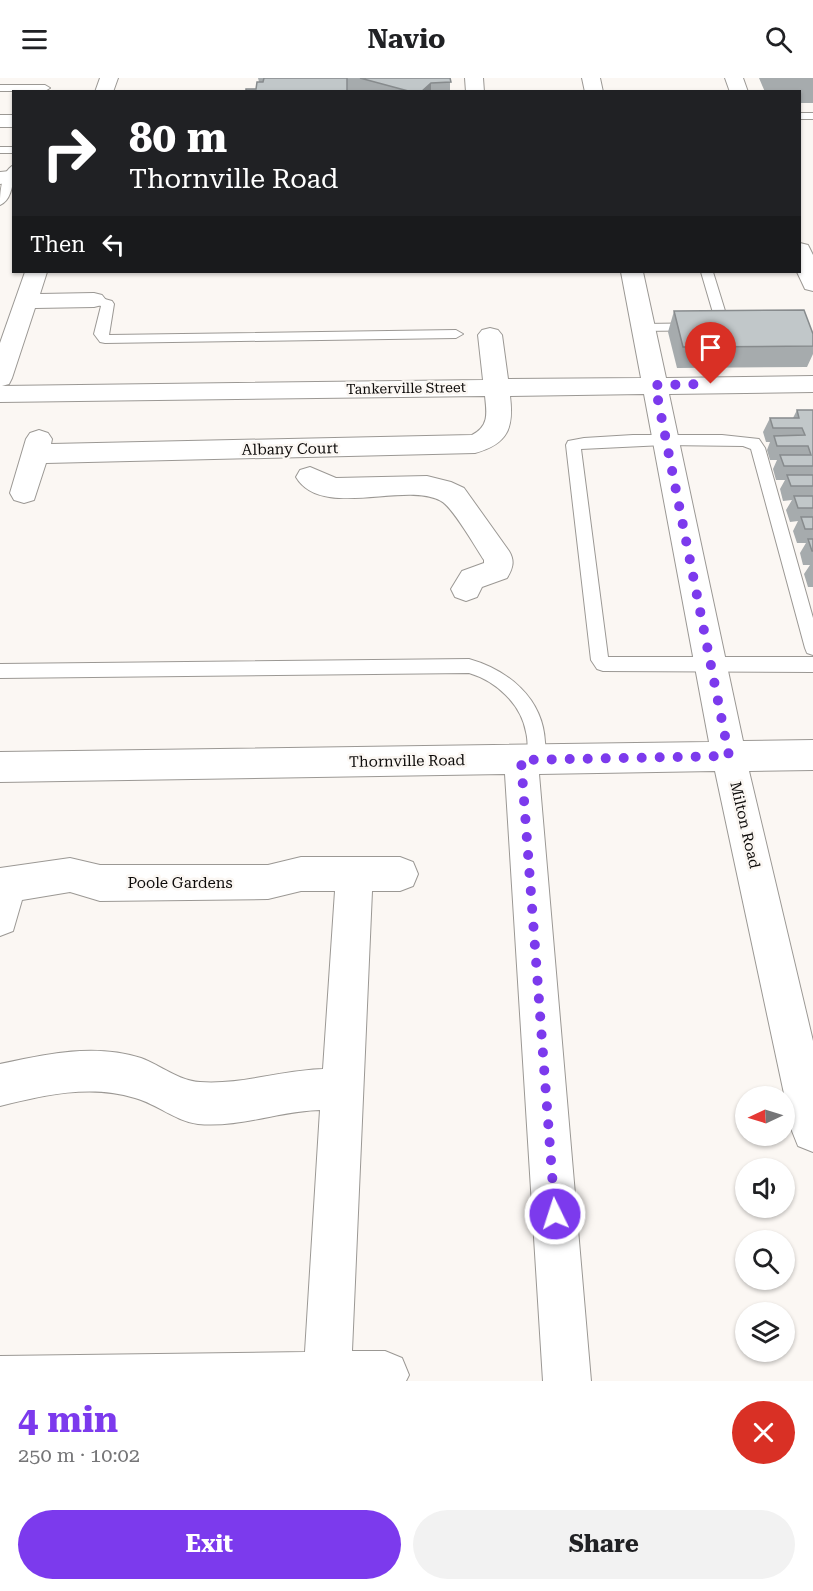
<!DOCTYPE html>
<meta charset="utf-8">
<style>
body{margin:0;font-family:"Roboto Serif",serif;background:#f2f2f2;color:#202124;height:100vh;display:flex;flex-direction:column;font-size:22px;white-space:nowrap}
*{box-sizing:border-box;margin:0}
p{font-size:20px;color:#757577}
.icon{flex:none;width:33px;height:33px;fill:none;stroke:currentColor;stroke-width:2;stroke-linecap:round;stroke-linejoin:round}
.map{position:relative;height:1303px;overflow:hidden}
.panel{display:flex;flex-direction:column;background:#fff;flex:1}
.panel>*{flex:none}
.guide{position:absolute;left:12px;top:12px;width:789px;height:183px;border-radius:0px;box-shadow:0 2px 4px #0004;background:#202124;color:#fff;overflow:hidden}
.needle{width:39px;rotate:266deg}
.buttons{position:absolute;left:735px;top:1008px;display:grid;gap:12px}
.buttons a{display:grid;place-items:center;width:60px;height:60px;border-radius:50%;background:#fff;box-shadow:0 2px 4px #0004;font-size:30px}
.pin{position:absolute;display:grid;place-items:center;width:51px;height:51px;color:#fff;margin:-62px -26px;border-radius:50% 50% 50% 0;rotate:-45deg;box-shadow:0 0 6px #0007}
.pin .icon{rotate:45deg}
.me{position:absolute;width:66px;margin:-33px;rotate:356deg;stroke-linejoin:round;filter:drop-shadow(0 0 4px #0008)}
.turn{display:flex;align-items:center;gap:21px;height:126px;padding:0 18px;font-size:27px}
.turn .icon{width:78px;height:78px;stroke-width:2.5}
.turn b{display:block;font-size:42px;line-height:51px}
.then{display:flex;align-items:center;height:57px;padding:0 18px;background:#0003;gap:12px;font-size:22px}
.round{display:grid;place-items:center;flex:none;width:63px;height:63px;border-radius:32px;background:#f2f2f2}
.summary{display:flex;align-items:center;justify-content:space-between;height:102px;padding:0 18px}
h1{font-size:36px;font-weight:700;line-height:45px;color:#7c3aed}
.button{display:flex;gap:12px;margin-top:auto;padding:12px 18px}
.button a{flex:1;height:69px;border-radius:36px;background:#7c3aed;color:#fff;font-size:24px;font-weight:700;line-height:69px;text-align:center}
.button a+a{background:#f2f2f2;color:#202124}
header{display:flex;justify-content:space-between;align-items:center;height:78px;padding:0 18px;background:#fff;font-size:27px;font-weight:700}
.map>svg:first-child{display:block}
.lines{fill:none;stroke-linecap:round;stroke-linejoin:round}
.lane-casing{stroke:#9b9894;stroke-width:2}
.street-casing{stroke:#9b9894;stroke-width:2}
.secondary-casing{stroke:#9b9894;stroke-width:2}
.lane{fill:#fff;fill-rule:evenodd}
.street{fill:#fff;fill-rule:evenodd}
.secondary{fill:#fff;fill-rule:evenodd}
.wall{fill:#a6abad}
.shaded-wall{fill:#878b8d}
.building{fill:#c1c7c9;stroke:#878b8d;stroke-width:1.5}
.route{stroke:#7c3aed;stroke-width:10;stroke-dasharray:0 18}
.labels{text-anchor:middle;stroke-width:5;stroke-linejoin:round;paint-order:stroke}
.far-street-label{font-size:14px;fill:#0d0b0a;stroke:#fbf7f3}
.street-label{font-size:15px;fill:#0d0b0a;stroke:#fbf7f3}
</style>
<header><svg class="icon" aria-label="menu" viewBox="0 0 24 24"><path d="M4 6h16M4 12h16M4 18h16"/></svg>Navio<svg class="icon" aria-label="search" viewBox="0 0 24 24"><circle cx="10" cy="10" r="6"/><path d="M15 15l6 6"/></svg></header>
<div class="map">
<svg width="813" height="1303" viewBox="0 0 813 1303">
<rect width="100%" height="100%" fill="#fbf7f3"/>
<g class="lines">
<g class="lane-casing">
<path id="lane" d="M0,7H45L50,10L45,13H0Z
M800,35H813V41H800Z
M0,69H14V75H0Z
M14,87C14,99 13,122 0,127C0,115 1,93 14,87Z
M701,194H713L730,249L729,252L638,253L637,250L643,246L716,245Z
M94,218L112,223L114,226L109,257L456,252L463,256L456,260L105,265L100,264L94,256L101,228L88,222L90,219Z
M633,357H722L759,361L765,370L813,540V577L807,575L805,570L751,371L743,368L664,367L581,371L608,579H813V594L603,593L597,591L591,582L566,367L568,363L584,360Z
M469,581C508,592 543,620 545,664C546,672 547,679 543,687L537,689L531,687C526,676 529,665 526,654C521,626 496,603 469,595L0,600V586Z"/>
</g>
<g class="street-casing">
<path id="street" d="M100,0H118L113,14H95Z
M465,0H483L484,14H466Z
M582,0H600L603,14H585Z
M0,37H14V49H0Z
M10,93L14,94V104L0,106V94Z
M25,194H47L40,216L94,215L102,217L106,222L102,227L94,229L35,230L12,300L9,306L2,308L483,302L478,257L482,252L490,250L498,252L502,257L508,301L641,300L621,194H643L666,300L813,298V314L669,316L743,663L813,662V692L749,693L813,963V1074L798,1068L792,1053L715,693L539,696L591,1303H543L505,696L0,704V674L709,664L644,316L510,318C514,350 508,366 475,375L46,385L34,422L24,425L14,422L10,415L26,361L30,355L39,352L48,355L52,361L51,366L472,357C489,348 487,336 485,318L0,324V265Z
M310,389L336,400L427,398L451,404L464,410L509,473C515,483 513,490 507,500L482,509L477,519L466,523L455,519L451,511L462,493L484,485V482C476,470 452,428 441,423C406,403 321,442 296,399L300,392Z
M301,779H400L413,784L418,796L413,808L400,813H372L352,1273H385L402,1280L409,1297L406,1303H0V1278L305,1274L320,1032C280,1033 239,1050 198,1046C175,1043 157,1026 135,1020C91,1006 44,1017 0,1028V986C46,976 95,965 141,980C160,987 179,1003 200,1004C241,1007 282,992 323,991L335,813H301L268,821L100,823L70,814L22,822L13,853L0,858V790L70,780L100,787H268Z"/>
</g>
<g class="secondary-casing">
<path id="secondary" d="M725,0H743L748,14H730Z
M800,165L808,167L813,177V213L805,211L797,194H800Z"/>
</g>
<use href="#lane" class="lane"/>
<use href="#street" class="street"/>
<use href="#secondary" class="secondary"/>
</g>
<path class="wall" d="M258,0H450V14H246L256,11L259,4Z
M759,0H813V25H800V14H765Z
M674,233L813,256V276L807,289L677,290L668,254Z
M797,332H813V509H808L804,496L810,487H803L800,475L806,465H797L793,453L798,443L790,444L786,432L792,422L783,423L780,411L785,402H776L773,391L777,382H770L767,372L770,364H766L763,354L770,340H793Z"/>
<path class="shaded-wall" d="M431,5V14H421Z"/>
<path class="building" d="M264,0H347V14H246V11H256L257,4H263Z
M360,0H450L451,4L431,5L421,14H412Z
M804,232L813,256V268L683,269L674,233Z
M797,332H813V388H784L780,377H811L808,368H777L774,358L805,357L802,350H773L770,340H799Z
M787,397H813V408H791Z
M794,418H813V430H798Z
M801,439H813V451H805Z
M808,461H813V473H812Z"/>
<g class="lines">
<path class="route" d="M555,1136L521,682L729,678L655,307L711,306"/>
</g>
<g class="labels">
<g class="far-street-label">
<text transform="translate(406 310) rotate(-1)" y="5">Tankerville Street</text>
</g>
<g class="street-label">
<text transform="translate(290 371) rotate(-1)" y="5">Albany Court</text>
<text transform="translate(407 683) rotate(-1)" y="5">Thornville Road</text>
<text transform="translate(745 747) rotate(77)" y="5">Milton Road</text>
<text x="180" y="810">Poole Gardens</text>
</g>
</g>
</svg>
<div class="buttons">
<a><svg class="needle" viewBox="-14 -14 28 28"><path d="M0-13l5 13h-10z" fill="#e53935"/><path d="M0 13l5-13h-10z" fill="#757577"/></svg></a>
<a><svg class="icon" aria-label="sound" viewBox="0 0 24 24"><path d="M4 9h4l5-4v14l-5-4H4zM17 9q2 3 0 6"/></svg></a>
<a><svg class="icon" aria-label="search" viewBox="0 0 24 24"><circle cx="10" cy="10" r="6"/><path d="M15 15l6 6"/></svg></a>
<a><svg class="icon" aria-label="layers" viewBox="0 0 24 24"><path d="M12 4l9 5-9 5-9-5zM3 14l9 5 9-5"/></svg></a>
</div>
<div class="pin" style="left:711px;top:306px;background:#d93025"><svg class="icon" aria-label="arrive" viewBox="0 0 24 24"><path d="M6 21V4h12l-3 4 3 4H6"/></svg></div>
<svg class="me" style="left:555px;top:1136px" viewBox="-20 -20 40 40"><circle r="17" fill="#7c3aed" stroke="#fff" stroke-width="3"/><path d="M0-11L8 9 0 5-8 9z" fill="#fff"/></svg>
<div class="guide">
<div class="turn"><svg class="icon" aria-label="right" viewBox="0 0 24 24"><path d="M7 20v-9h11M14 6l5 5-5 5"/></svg><div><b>80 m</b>Thornville Road</div></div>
<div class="then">Then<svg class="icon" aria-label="left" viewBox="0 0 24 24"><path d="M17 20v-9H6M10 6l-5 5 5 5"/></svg></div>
</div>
</div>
<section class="panel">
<div class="summary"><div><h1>4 min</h1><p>250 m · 10:02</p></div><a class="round" style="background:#d93025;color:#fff"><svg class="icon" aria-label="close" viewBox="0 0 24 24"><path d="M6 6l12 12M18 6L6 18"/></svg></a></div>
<div class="button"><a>Exit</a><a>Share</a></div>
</section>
